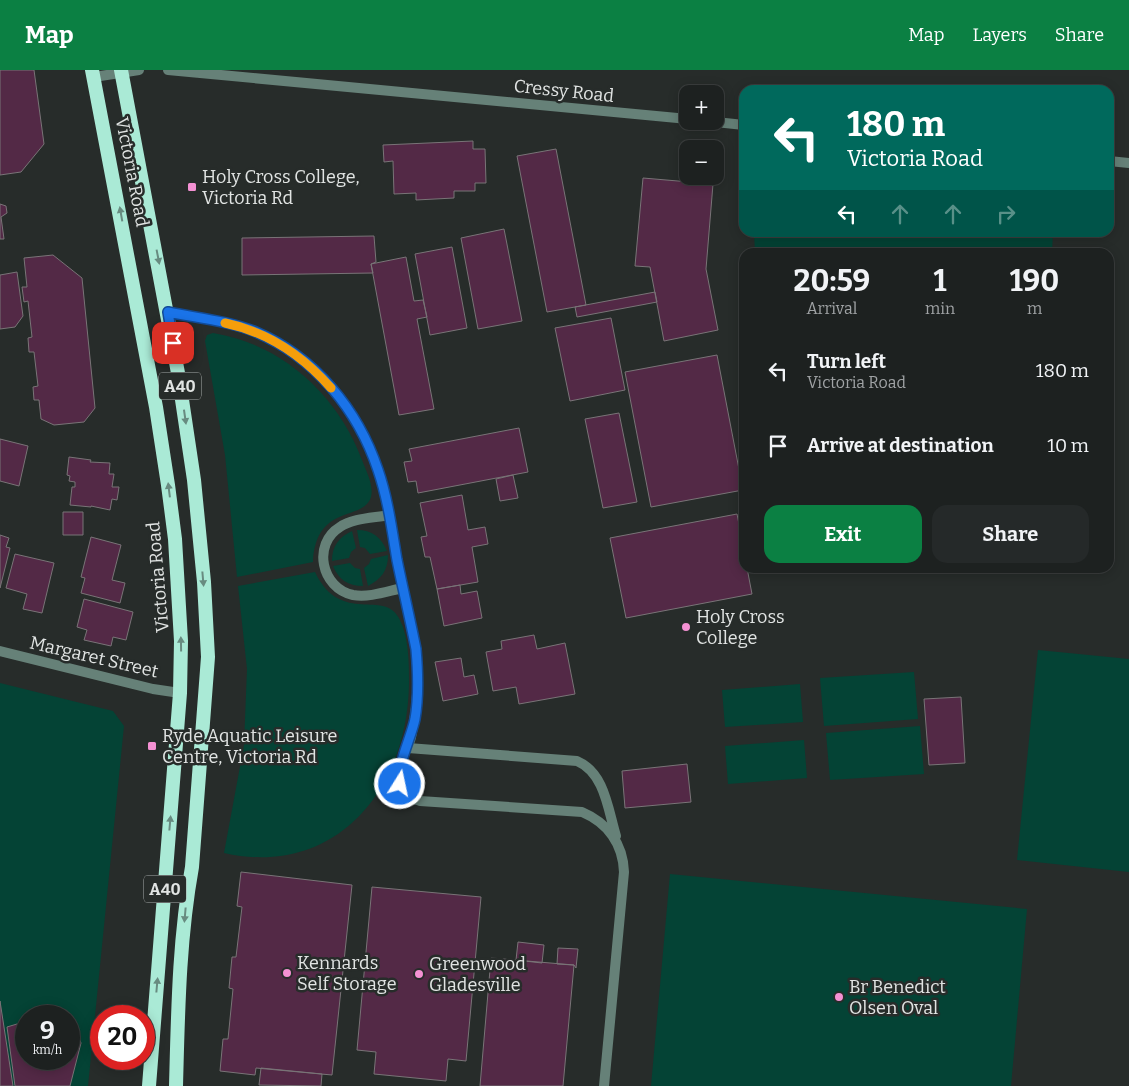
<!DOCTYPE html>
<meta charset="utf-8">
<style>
body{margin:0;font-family:Bitter,serif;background:#252929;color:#f1f3f6;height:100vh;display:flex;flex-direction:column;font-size:19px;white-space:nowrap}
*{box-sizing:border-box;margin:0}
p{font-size:16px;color:#a0a3a5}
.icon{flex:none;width:28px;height:28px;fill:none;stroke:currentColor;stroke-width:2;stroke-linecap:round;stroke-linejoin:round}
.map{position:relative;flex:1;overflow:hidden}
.details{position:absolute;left:739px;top:178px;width:375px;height:325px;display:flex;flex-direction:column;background:#1d2120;border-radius:15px;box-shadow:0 2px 12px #0003,0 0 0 1px #3b3e3e}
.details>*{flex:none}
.hud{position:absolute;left:739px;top:15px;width:375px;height:152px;border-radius:15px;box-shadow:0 2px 12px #0003,0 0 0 1px #3b3e3e;background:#00695c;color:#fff;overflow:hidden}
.controls{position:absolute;left:679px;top:15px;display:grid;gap:10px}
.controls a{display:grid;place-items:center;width:45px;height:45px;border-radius:10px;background:#1d2120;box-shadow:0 2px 12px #0003,0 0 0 1px #3b3e3e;font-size:25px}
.speed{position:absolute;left:15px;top:935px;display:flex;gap:10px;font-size:25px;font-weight:700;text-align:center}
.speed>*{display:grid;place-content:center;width:65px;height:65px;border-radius:50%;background:#1d2120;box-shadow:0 2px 12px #0003,0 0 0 1px #3b3e3e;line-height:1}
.speed small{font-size:12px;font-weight:400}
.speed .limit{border:8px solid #d22;background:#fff;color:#111}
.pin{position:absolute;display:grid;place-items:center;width:42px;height:42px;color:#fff;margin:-21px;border-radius:10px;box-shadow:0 2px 8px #0006}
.me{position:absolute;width:55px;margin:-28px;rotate:10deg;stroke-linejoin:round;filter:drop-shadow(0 0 4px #0008)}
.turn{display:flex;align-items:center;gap:18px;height:105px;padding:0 25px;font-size:22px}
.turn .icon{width:65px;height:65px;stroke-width:2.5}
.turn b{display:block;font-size:35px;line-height:42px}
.lanes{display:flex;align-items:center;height:48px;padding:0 25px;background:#0003;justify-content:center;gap:25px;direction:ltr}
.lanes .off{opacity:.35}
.eta{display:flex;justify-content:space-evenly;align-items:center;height:85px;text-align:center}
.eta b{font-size:30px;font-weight:700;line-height:35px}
.action{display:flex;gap:10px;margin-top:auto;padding:10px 25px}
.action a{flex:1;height:58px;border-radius:15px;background:#0b8043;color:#fff;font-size:20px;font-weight:700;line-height:58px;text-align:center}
.action a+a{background:#252929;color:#f1f3f6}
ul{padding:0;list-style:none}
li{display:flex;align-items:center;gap:15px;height:75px;padding:0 25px}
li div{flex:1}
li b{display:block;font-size:19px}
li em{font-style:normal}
header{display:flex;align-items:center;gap:30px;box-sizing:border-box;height:70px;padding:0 25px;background:#0b8043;color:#fff}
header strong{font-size:24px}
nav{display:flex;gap:28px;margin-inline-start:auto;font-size:18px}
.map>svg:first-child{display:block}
.green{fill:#044335;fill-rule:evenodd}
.building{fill:#532946;stroke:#797477}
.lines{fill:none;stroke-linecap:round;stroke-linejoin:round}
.service{stroke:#668178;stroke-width:10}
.minor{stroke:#668178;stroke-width:10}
.tertiary{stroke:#668178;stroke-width:10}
.trunk{stroke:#aaead6;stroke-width:14}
.oneway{fill:#688b80}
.route-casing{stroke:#114b97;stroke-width:12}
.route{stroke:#1a73e8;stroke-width:9}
.slow{stroke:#f59e0b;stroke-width:9}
.poi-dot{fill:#f491d3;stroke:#272c2a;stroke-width:2}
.labels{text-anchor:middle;stroke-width:5;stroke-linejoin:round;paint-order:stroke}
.shield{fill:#272c2a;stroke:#a9adac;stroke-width:1}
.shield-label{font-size:16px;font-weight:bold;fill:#e1e4e3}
.street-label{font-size:18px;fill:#e1e4e3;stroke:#272c2a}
.poi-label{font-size:18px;fill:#e1e4e3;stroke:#272c2a;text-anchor:start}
</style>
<header>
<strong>Map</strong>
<nav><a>Map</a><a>Layers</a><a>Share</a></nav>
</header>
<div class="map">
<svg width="1129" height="1016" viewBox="0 0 1129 1016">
<rect width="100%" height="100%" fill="#272c2a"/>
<path class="green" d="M754,163L1053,162V163L1052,182H755Z
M213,263C282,274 338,325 362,390C366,401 374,415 371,427C363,452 316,433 313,492L237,507L225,385L205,271L207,265Z
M357,460C372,460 381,467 387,481L370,484L365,478L360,477Z
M352,461L356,478L351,482L349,488L332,491C332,476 339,467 352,461Z
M388,485C388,501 381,509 368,516L364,498L369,494L371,489Z
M350,493L355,498L360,499L363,516C348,516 339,510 333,496Z
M315,502C341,557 385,517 400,550C409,568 409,594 409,613C408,719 336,808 224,783L244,675L247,599L238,516Z
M1038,580L1129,589V802L1017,790Z
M914,602L918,649L824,656L820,608Z
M0,613L113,641L124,656L88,1016H0ZM26,946H69V989H26Z
M800,614L803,652L725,657L722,620Z
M920,656L924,704L830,710L826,663Z
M804,670L807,708L728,714L725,676Z
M670,804L1027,839L1011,1016H651Z"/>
<path class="building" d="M0,0H34L44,74L21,102L0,105Z
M473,71V79H485L486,113H475V121H454V128L416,130V123L394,124L393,91L384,92L383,75Z
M556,79L586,235L547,242L517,86Z
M643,108L713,114L706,199L718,260L664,271L650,197L635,196Z
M0,134L6,136L7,143L1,147L4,169H0Z
M504,159L522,251L478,259L461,168Z
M374,166L376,192L371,194L373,203L242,205V168Z
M452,177L467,258L430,265L415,184Z
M53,185L82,208L95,338L84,352L54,355L41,349L39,330H34L33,317L38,316L34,282H29L28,268L32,267L28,231L24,232L22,217H27L24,188Z
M406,187L414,231L423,230L427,247L417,249L434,339L399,345L371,194Z
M17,202L23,246L15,257L0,259V205Z
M655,222L657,232L577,247L575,237Z
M611,248L625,320L570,331L555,258Z
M717,285L743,420L651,437L625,302Z
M619,343L637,432L603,438L585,349Z
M519,358L528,402L418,423L416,411L408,412L404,392L412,391L409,379Z
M0,369L28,376L19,416L0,411Z
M69,387L91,390L90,392L110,393L109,404H114L112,417H119L117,430L112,429L110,440L91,436V437L70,435L72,417H75V412L69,411L70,406L67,405Z
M513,405L518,428L500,431L496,409Z
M462,425L468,460L485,457L488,474L472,477L478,512L437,519L430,487H425L421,467L427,466L420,433Z
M63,442H83V465H63Z
M737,444L744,480V498H747L752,524L626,548L610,468Z
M0,465L9,468L6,477L10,478L0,518Z
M91,467L121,475L112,510L125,513L120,533L81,523L85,508L81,507Z
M15,484L54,493L42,543L23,539L27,524L6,518Z
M460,515L461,524L477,521L482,548L444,556L437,519Z
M84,529L133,542L126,570L113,567L111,576L84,570L87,560L77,557Z
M534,565L537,579L565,573L575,624L519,634L516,617L493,621L486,582L502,579L501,571Z
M461,588L464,607L474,605L478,624L443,631L435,592Z
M961,627L965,693L929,695L924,629Z
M687,694L691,732L625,738L622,701Z
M241,802L352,815L332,1005L256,998L255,1005L220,1001L223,969H228L233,919L229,918L232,887H236L242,837L237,836Z
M372,817L481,827L466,991L448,989L446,1011L374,1004L376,982L357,980Z
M518,872L544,875L542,893L516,890Z
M558,878L578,879L576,898L574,895L557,894Z
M491,888L574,895L563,1016H480Z
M0,931L13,1016H0Z
M17,954L26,957V989H69V955L76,960L81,973L70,1016H15L7,957Z
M261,998L322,1004L321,1016L259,1015Z"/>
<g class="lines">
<path class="service" d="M168,242C197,248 229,251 256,262C315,287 358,340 378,400C388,429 392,460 397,490C403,519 410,549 416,579C419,609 418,637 411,667C408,679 398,694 398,707C399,720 408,728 420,731L582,742C608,753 623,774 624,802L604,1016
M389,445C374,448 353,448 340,457C312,474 321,518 353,525C369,528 388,521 403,518
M408,678L577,691C605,703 608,740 616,766"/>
<path class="minor" d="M0,581L153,619L180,623"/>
<path class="tertiary" d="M168,0L688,49
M94,7L139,0
M706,51L744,55
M1109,91L1129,93"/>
<path class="trunk" d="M92,0L156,337L168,415L175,469L181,571L180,623L149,1016
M121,0L178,303L194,410L204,512L208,587L192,797C179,869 178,942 176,1016"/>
</g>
<defs><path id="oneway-solid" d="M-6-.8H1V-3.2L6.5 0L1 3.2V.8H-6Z" transform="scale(1.25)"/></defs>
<g class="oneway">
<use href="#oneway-solid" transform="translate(121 144) rotate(-100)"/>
<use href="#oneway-solid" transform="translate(158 187) rotate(79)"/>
<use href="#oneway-solid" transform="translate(185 347) rotate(82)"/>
<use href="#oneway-solid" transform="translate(169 420) rotate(-97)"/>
<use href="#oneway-solid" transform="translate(203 509) rotate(85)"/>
<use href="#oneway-solid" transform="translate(181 574) rotate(-91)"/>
<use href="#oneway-solid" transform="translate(170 753) rotate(-85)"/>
<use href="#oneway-solid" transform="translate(185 845) rotate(95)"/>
<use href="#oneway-solid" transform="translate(157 915) rotate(-85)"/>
</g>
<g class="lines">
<g class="route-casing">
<path id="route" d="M173,273L168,242C197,248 229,251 256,262C315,287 358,340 378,400C388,429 392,460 397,490C403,519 410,549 416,579C418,602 419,626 415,649C411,668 396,697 400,714"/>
</g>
<use href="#route" class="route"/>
<path class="slow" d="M225,253C268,262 303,286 331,318"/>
</g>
<g class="poi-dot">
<rect x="187" y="112" width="10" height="10" rx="2.5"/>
<circle cx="686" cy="557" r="5"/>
<rect x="147" y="671" width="10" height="10" rx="2.5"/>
<circle cx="287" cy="903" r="5"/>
<circle cx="419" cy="904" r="5"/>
<circle cx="839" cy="927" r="5"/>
</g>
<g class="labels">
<g class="shield">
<rect x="159" y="302.5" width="42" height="27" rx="4"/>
<rect x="144" y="805.5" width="42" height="27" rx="4"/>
</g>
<g class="shield-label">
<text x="180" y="322">A40</text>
<text x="165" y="825">A40</text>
</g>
<g class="street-label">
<text transform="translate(564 21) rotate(6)" y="6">Cressy Road</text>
<text transform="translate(132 102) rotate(79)" y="6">Victoria Road</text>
<text transform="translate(158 507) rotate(-95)" y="6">Victoria Road</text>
<text transform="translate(94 587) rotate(13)" y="6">Margaret Street</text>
</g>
<g class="poi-label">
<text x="202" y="113">Holy Cross College,<tspan x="202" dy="21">Victoria Rd</tspan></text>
<text x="696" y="553">Holy Cross<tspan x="696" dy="21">College</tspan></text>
<text x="162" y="672">Ryde Aquatic Leisure<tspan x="162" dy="21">Centre, Victoria Rd</tspan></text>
<text x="297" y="899">Kennards<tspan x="297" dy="21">Self Storage</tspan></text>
<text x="429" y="900">Greenwood<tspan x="429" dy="21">Gladesville</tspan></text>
<text x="849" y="923">Br Benedict<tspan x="849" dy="21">Olsen Oval</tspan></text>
</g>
</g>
</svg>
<div class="controls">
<a>+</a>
<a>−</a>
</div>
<div class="speed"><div>9<small>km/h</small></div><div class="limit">20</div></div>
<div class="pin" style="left:173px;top:273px;background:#d93025"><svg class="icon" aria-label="arrive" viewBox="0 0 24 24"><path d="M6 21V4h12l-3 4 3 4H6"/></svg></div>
<svg class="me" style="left:400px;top:714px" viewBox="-20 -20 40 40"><circle r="17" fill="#1a73e8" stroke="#fff" stroke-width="3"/><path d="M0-11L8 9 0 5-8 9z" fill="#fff"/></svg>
<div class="hud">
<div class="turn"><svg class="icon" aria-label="left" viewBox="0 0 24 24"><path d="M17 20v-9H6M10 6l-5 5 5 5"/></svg><div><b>180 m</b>Victoria Road</div></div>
<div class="lanes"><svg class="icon" aria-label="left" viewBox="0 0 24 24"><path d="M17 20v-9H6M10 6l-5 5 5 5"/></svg><svg class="icon off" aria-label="ahead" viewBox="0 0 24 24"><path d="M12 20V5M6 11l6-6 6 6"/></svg><svg class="icon off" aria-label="ahead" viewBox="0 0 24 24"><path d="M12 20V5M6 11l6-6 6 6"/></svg><svg class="icon off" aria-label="right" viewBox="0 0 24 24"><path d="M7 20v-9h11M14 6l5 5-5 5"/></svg></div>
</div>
<section class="details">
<div class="eta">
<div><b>20:59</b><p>Arrival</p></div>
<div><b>1</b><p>min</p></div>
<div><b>190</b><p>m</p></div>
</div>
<ul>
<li><svg class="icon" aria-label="left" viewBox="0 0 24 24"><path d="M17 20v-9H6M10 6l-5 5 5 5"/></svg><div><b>Turn left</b><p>Victoria Road</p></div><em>180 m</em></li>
<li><svg class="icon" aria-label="arrive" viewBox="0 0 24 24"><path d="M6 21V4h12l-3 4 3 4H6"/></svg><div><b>Arrive at destination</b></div><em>10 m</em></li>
</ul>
<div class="action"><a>Exit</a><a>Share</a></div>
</section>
</div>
